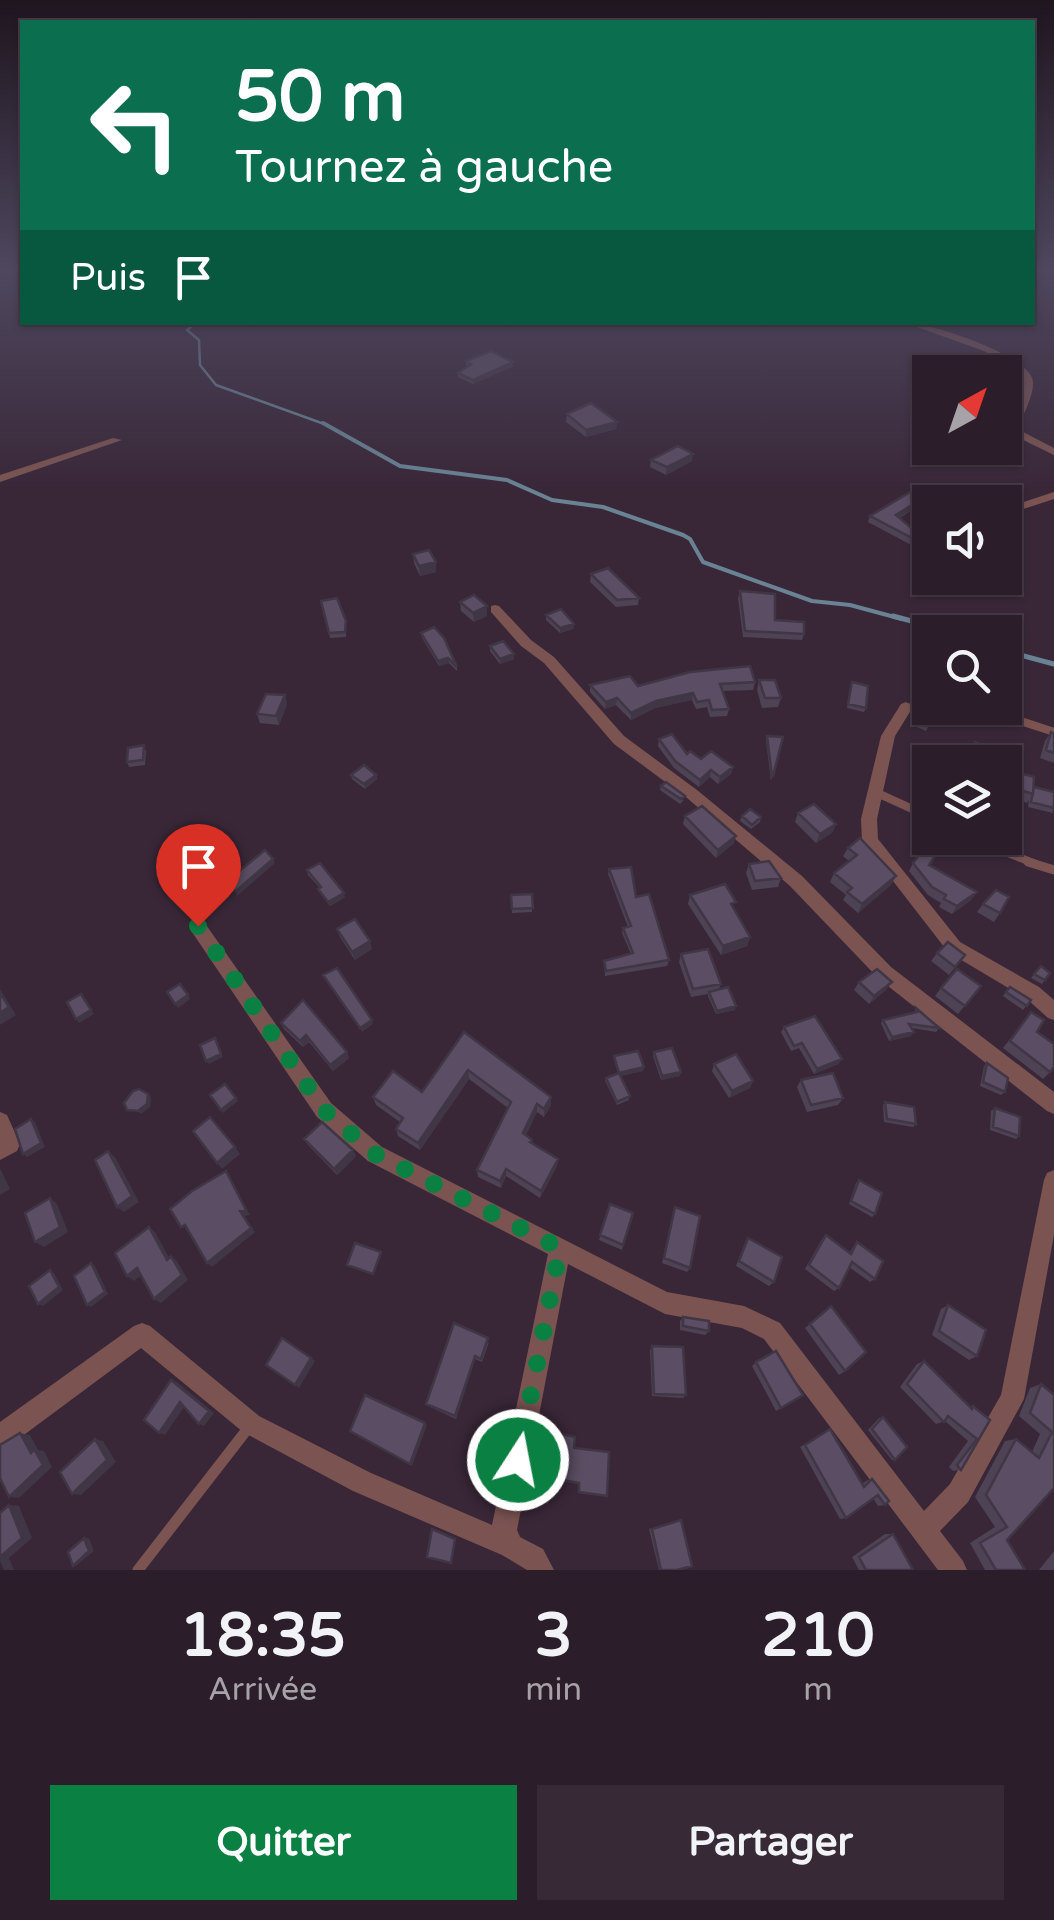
<!DOCTYPE html>
<html lang="fr">
<meta charset="utf-8">
<style>
body{margin:0;font-family:"Varela Round",sans-serif;background:#372a36;color:#f1f3f6;height:100vh;display:flex;flex-direction:column;font-size:38px;white-space:nowrap}
*{box-sizing:border-box;margin:0}
p{font-size:32px;color:#a6a2a8}
.icon{flex:none;width:55px;height:55px;fill:none;stroke:currentColor;stroke-width:2;stroke-linecap:round;stroke-linejoin:round}
.map{position:relative;height:1570px;overflow:hidden}
.details{display:flex;flex-direction:column;background:#2b1d2a;flex:1}
.details>*{flex:none}
.guide{position:absolute;left:20px;top:20px;width:1015px;height:305px;border-radius:0px;box-shadow:0 2px 8px #0004,0 0 0 2px #473b47;background:#0b6e4f;color:#fff;overflow:hidden}
.needle{width:65px;rotate:40deg}
.tools{position:absolute;left:912px;top:355px;display:grid;gap:20px}
.tools a{display:grid;place-items:center;width:110px;height:110px;border-radius:0px;background:#2b1d2a;box-shadow:0 2px 8px #0004,0 0 0 2px #473b47;font-size:50px}
.pin{position:absolute;display:grid;place-items:center;width:85px;height:85px;color:#fff;margin:-102px -42px;border-radius:50% 50% 50% 0;rotate:-45deg;box-shadow:0 0 10px #0007}
.pin .icon{rotate:45deg}
.me{position:absolute;width:110px;margin:-55px;rotate:11deg;stroke-linejoin:round;filter:drop-shadow(0 0 8px #0008)}
.turn{display:flex;align-items:center;gap:35px;height:210px;padding:0 50px;font-size:45px}
.turn .icon{width:130px;height:130px;stroke-width:2.5}
.turn b{display:block;font-size:70px;line-height:85px}
.then{display:flex;align-items:center;height:95px;padding:0 50px;background:#0003;gap:20px;font-size:38px}
.eta{display:flex;justify-content:space-evenly;align-items:center;height:170px;text-align:center}
.eta b{font-size:60px;font-weight:700;line-height:70px}
.button{display:flex;gap:20px;margin-top:auto;padding:20px 50px}
.button a{flex:1;height:115px;border-radius:0px;background:#0b8043;color:#fff;font-size:40px;font-weight:700;line-height:115px;text-align:center}
.button a+a{background:#372a36;color:#f1f3f6}
.map>svg:first-child{display:block}
.lines{fill:none;stroke-linecap:round;stroke-linejoin:round}
.stream-far2{stroke:#698394;stroke-width:2.5}
.stream-far1{stroke:#698394;stroke-width:4}
.stream{stroke:#698394;stroke-width:5}
.service-far2{stroke:#7b5452;stroke-width:8}
.service-far1{stroke:#7b5452;stroke-width:9}
.service{stroke:#7b5452;stroke-width:11}
.minor{fill:#7b5452;fill-rule:evenodd}
.wall{fill:#4e4255}
.shaded-wall{fill:#403645}
.building{fill:#5b4d63;stroke:#403645;stroke-width:2.5}
.route{stroke:#0b8043;stroke-width:18;stroke-dasharray:0 32.4}
</style>
<div class="map">
<svg width="1054" height="1570" viewBox="0 0 1054 1570">
<rect width="100%" height="100%" fill="#392738"/>
<g class="lines">
<path class="stream-far2" d="M197,322L187,330L199,340L200,365L216,385L327,425"/>
<path class="stream-far1" d="M323,423L400,466L507,480L552,500L603,507L683,535L690,539L703,562L812,601L850,605L902,619"/>
<path class="stream" d="M893,616L952,632
M1005,651L1054,664"/>
<path class="service-far2" d="M906,707L942,711L949,708
M981,708L1054,732
M875,792L930,817
M969,838L1036,864"/>
<path class="service-far1" d="M1028,862L1054,870"/>
<path class="service" d="M138,1570L249,1427"/>
<path class="minor" d="M903,322C927,322 1032,355 1033,382C1034,395 1023,414 1019,427L1025,433L1054,448V455L1017,437L1009,427L1024,383L1021,372L984,351Z
M113,438L122,440L0,482V475Z
M1054,492V499L1005,515V508Z
M930,545V554L922,560H914V554Z
M495,605L499,606L531,640L554,657L624,736L697,790L802,876L891,967L1054,1092V1114L1047,1111L879,979L790,886L687,798L614,744L544,663L521,646L491,612V606Z
M906,702L913,707L895,736L877,819L878,839L960,942L1039,987L1054,1000V1020L1048,1018L1027,999L948,952L862,841L861,819L881,736L901,704Z
M198,920L204,922L331,1103L382,1147L667,1292L744,1306L780,1323L924,1511L950,1484L1001,1395L1044,1180L1047,1173L1054,1170V1235L1024,1399L968,1502L940,1531L963,1561L967,1570H938L764,1339L742,1328L665,1314L568,1264L517,1530L520,1537L543,1549L554,1570H527L502,1555L353,1491L243,1432L141,1348L9,1446L0,1449V1422L134,1326L142,1323L150,1326L259,1416L371,1473L492,1525L548,1254L368,1161L317,1117L192,932L190,927L192,922Z
M0,1112L7,1115L20,1144L17,1151L0,1160Z"/>
</g>
<path class="wall" d="M466,361L514,366L473,384L458,377V373L468,366L466,365Z
M567,414L617,422L616,429L586,437L566,422Z
M927,447L930,448H962L959,455L939,464L924,456Z
M651,460L692,461L666,475L650,467Z
M923,498L921,504L900,518L921,536L915,547L868,522L870,516Z
M413,554L436,562V572L420,576L414,563Z
M930,565V578H943L935,585L921,578L925,569Z
M591,575L639,598L638,605L616,607L590,582Z
M740,591L775,620L804,634L802,640L743,637L738,598Z
M321,601L346,621V637L330,638Z
M460,602L487,616L474,622L461,611Z
M546,615L574,624L573,629L560,633L546,620Z
M421,633L457,667V671L449,663L439,666L422,638Z
M490,646L514,659L500,664L490,651Z
M759,680L781,698L778,707L762,708L757,690Z
M755,682L753,690L723,691L729,709L727,716L710,717L707,707L696,709L692,700L655,708L631,720L616,705L605,709L590,692V685L638,686Z
M852,682L866,708L864,712L847,708Z
M285,695L287,704L279,725L260,723L257,714Z
M920,706L937,708L926,731L910,724Z
M1051,732L1054,734V763L1040,758L1045,741Z
M767,736L783,737L771,781L766,741Z
M659,739L687,754L701,759L733,767L731,774L718,784L710,777L699,787L674,768L658,746Z
M975,742L999,762H963Z
M146,750L145,765L129,767L127,762Z
M1013,771L1034,787L1054,792L1053,813L1028,807L1029,800L1027,803L1006,796L1007,781Z
M351,775H376L377,779L365,789L352,779Z
M661,786L684,800L680,804L660,790Z
M798,813L836,824L832,833L816,843L795,822Z
M685,816L734,843L716,858L683,824Z
M742,816L761,817L760,822L751,829L740,821Z
M848,848L891,885L858,913L843,900L846,895L830,882L834,873L849,861L843,856Z
M913,863L930,865L971,900L952,914L939,907L941,903L928,895L909,871Z
M749,864L781,878L778,887L752,890L746,873Z
M609,869L636,897L669,960L667,966L605,976L604,961L631,954L622,933L623,928L628,927L608,874Z
M307,870L345,897L330,906L320,893L318,889L320,888L308,875Z
M532,894V912L512,913L511,895Z
M690,895L734,909L750,937L747,946L721,955L688,904Z
M983,904L1000,913L994,922L977,912Z
M337,929L372,949L355,960L340,937Z
M937,953L965,955L949,975L931,961Z
M681,954L721,984L719,989L735,1010L716,1014L708,996V994L691,997L679,962Z
M1041,966L1050,973L1042,984L1031,978Z
M859,982L886,990L869,1004L854,990Z
M981,986L958,1014L935,996L941,988Z
M1010,987L1031,1000L1023,1010L1003,996Z
M916,1008L939,1028L936,1032L912,1028L914,1032L911,1036L889,1041L881,1023L883,1020L914,1013Z
M1031,1012L1050,1072L1043,1079L1003,1048Z
M281,1023L349,1058L333,1071L309,1042L303,1047L284,1029Z
M784,1027L842,1059L838,1064L814,1074L799,1048L791,1051L781,1032Z
M464,1032L551,1097V1105L544,1117L537,1112L526,1135L532,1140V1144L557,1166L540,1198L506,1176L501,1188L478,1177L477,1170L508,1108L469,1079L420,1150L398,1136L396,1129L400,1122L376,1105L373,1097L422,1092Z
M654,1052L680,1076L661,1080L653,1056Z
M614,1056L644,1067L643,1071L620,1076L629,1100L617,1105L605,1081L606,1078L618,1073L614,1060Z
M987,1063L1005,1092L1001,1095L980,1086L984,1066Z
M714,1064L753,1081L750,1088L729,1098L712,1071Z
M801,1080L843,1098L838,1105L807,1112L797,1087Z
M885,1102L916,1124L913,1127L884,1122L883,1105Z
M995,1108L1019,1136L1016,1139L990,1130L991,1111Z
M304,1139L356,1156L337,1175L308,1145Z
M859,1180L875,1214L872,1217L849,1204L856,1183Z
M610,1204L623,1245L622,1250L599,1240Z
M675,1207L690,1268L687,1272L662,1263Z
M826,1235L849,1253L857,1242L875,1279L870,1282L849,1267L839,1288L834,1291L805,1269L822,1239Z
M748,1238L774,1282L769,1286L736,1266L745,1243Z
M948,1305L977,1356L969,1360L932,1335L941,1309Z
M831,1306L845,1371L839,1375L805,1328Z
M683,1317L709,1331L705,1335L680,1330V1321Z
M489,1342L482,1362L475,1359L456,1419L428,1406L426,1404Z
M652,1346L686,1395L683,1398L652,1396L650,1350Z
M924,1361L970,1407L973,1406L990,1420L961,1470L953,1471L949,1467L968,1441L945,1421L936,1424L900,1387L917,1364Z
M756,1362L803,1395L776,1411L752,1366Z
M1041,1384L1054,1395V1488L1007,1540L1025,1570H985L970,1543L995,1527L975,1497L1005,1441L1016,1439L1032,1452L1040,1434L1019,1416L1030,1388Z
M883,1417L895,1460H892L868,1430L879,1418Z
M830,1429L862,1484L866,1481L872,1479L885,1505L878,1506L873,1498L846,1518L840,1519L800,1447Z
M548,1431L574,1448L607,1496L578,1493V1484L542,1477Z
M681,1520L677,1570H659L649,1529Z
M885,1534H893L913,1570H859L852,1557Z
M1054,1551V1570H1039Z"/>
<path class="shaded-wall" d="M513,362L514,366L473,384V380Z
M617,422L616,429L586,437V430Z
M959,448H962L959,455L939,464L943,455Z
M693,454L692,461L666,475L667,467Z
M923,498L921,504L894,521L896,515Z
M436,562V572L420,576L419,566Z
M487,606V616L474,622L473,613Z
M574,624L573,629L560,633V628Z
M514,654V659L500,664V659Z
M448,658L449,663L439,666L438,661Z
M693,693L692,700L655,708L631,720V713L656,701Z
M285,695L287,704L279,725L276,716Z
M617,698L616,705L605,709L606,702Z
M733,767L731,774L718,784L720,777Z
M711,770L710,777L699,787L700,780Z
M376,775L377,779L365,789L364,784Z
M836,824L832,833L816,843L820,834Z
M736,836L734,843L716,858L718,850Z
M273,859L275,863L237,896L236,891Z
M896,876L891,885L858,913L862,904Z
M977,892L971,900L952,914L957,906Z
M344,893L345,897L330,906L328,902Z
M750,937L747,946L721,955L723,946Z
M370,941L372,949L355,960L352,952Z
M892,982L886,990L869,1004L874,996Z
M0,989L16,1015L0,1025Z
M188,995L190,999L178,1008L175,1004Z
M84,998L94,1014L79,1023L76,1019Z
M736,1006L735,1010L716,1014L717,1011Z
M372,1020L373,1024L362,1032L360,1028Z
M914,1032L911,1036L889,1041L892,1037Z
M306,1035L309,1042L303,1047L300,1041Z
M217,1042L223,1057L209,1064L206,1061Z
M347,1052L349,1058L333,1071L330,1065Z
M842,1059L838,1064L814,1074L817,1069Z
M644,1067L643,1071L619,1076V1073Z
M468,1070L469,1079L420,1150L418,1143Z
M681,1072L680,1076L661,1080L662,1076Z
M753,1081L750,1088L729,1098L732,1091Z
M148,1094L151,1097L150,1107L141,1114L138,1111Z
M551,1097V1105L544,1117V1109Z
M236,1098L238,1101L223,1113L221,1110Z
M537,1104V1112L523,1141V1133Z
M31,1119L35,1122L45,1147L27,1157L23,1154Z
M235,1147L240,1154L222,1169L217,1163Z
M353,1150L356,1156L337,1175L334,1169Z
M108,1151L115,1157L139,1202L124,1212L117,1207Z
M558,1159L557,1166L540,1198L541,1191Z
M0,1168L10,1189L0,1195Z
M506,1169V1176L501,1188L500,1181Z
M226,1171L250,1215L244,1216L255,1232L212,1267L207,1263L240,1211Z
M50,1198L57,1204L68,1232L44,1247L35,1242Z
M149,1227L155,1232L173,1265L167,1260Z
M171,1256L177,1261L188,1280L161,1303L154,1299Z
M91,1263L95,1266L108,1294L91,1307L87,1305Z
M137,1268L144,1273L134,1281L127,1276Z
M50,1270L54,1273L63,1290L43,1306L38,1304Z
M475,1356V1359L456,1419L455,1416Z
M311,1358L315,1361L299,1388L295,1385Z
M171,1380L177,1382L214,1413L204,1426L199,1424Z
M180,1402L186,1404L165,1435L159,1433Z
M425,1423L427,1425L412,1466L410,1464Z
M20,1433L30,1435L38,1450L44,1451L52,1467L19,1498L9,1497L31,1453Z
M95,1439L103,1441L116,1462L81,1495L72,1494Z
M9,1505L19,1506L32,1538L9,1558L14,1570H4L0,1561Z
M84,1538H89L94,1551L77,1565L73,1566Z"/>
<path class="building" d="M491,351L513,362L473,380L458,373L471,364L466,361Z
M591,403L617,422L586,430L567,414Z
M930,445V448H959L943,455L927,447Z
M678,446L693,454L667,467L651,460Z
M917,488L923,498L896,515L921,536L918,541L870,516Z
M429,550L436,562L419,566L413,554Z
M608,568L639,598L617,600L591,574Z
M740,591L775,594V620L804,622V634L745,631Z
M474,595L487,606L473,613L460,602Z
M337,598L346,621L345,632L329,633L321,601Z
M561,609L574,624L560,628L546,615Z
M434,627L444,638L457,667L448,658L438,661L421,633Z
M503,641L514,654L500,659L490,646Z
M750,666L755,682L720,684L729,709L712,710L709,700L697,702L693,693L656,701L631,713L617,698L606,702L590,685L630,676L638,686L690,672Z
M759,680H775L781,698H765Z
M852,682L868,686L866,708L848,704Z
M266,694L285,695L276,716L257,714Z
M920,706L937,708L930,722L915,715Z
M1051,732L1054,734V753L1046,750Z
M672,734L687,754L690,751L701,759L711,751L733,767L720,777L711,770L700,780L675,761L659,739Z
M767,736L783,737L773,776H772Z
M975,742L1004,754L999,762H986L968,754Z
M144,745L143,760L127,762L128,748Z
M364,765L376,775L364,784L351,775Z
M1013,771L1034,777L1033,794L1011,787Z
M666,782L685,796L681,799L661,786Z
M1034,787L1054,792V808L1031,802Z
M814,804L836,824L820,834L798,813Z
M702,806L736,836L718,850L685,816Z
M750,809L761,817L752,825L742,816Z
M860,838L896,876L862,904L847,892L852,888L834,873L857,855L848,848Z
M265,850L273,859L236,891L225,883Z
M923,850L935,856L929,865L977,892L957,906L944,899L946,895L932,887L913,863Z
M769,861L781,878L755,881L749,864Z
M320,863L344,893L328,902L318,889L321,887L307,870Z
M631,867L636,897L649,894L669,960L606,971L604,961L633,953L623,928L631,926L609,869Z
M725,884L736,902L731,904L750,937L723,946L690,895Z
M996,890L1009,897L1000,913L983,904Z
M532,894L533,908L512,909L511,895Z
M355,919L370,941L352,952L337,929Z
M948,942L965,955L955,967L937,953Z
M708,949L721,984L693,989L681,954Z
M1041,966L1050,973L1045,980L1034,974Z
M337,968L372,1020L360,1028L323,975Z
M877,969L892,982L874,996L859,982Z
M957,969L981,986L965,1006L941,988Z
M180,984L188,995L175,1004L167,992Z
M728,987L736,1006L717,1011L709,992Z
M1010,987L1031,1000L1027,1006L1006,992Z
M0,993L9,1007L0,1013Z
M81,994L91,1010L76,1019L67,1002Z
M303,1000L347,1052L330,1065L306,1035L300,1041L281,1023Z
M916,1008L939,1028L909,1024L914,1032L892,1037L883,1020L917,1012Z
M1031,1012L1044,1020L1037,1032L1054,1044V1067L1050,1072L1010,1041Z
M815,1016L842,1059L817,1069L802,1043L794,1046L784,1027Z
M464,1032L551,1097L544,1109L537,1104L523,1133L532,1140L530,1142L558,1159L541,1191L506,1169L500,1181L477,1170L511,1102L468,1070L418,1143L396,1129L403,1118L373,1097L393,1071L422,1092Z
M215,1038L221,1054L206,1061L200,1045Z
M672,1048L681,1072L662,1076L654,1052Z
M638,1051L644,1067L619,1073L614,1056Z
M736,1054L753,1081L732,1091L714,1064Z
M987,1063L1008,1078L1005,1092L983,1082Z
M619,1073L630,1096L617,1102L606,1078Z
M833,1073L843,1098L811,1105L801,1080Z
M225,1084L236,1098L221,1110L210,1095Z
M139,1089L148,1094L147,1104L138,1111L127,1110L124,1103L133,1091Z
M885,1102L914,1107L916,1124L887,1119Z
M995,1108L1020,1117L1019,1136L993,1127Z
M210,1117L235,1147L217,1163L193,1131Z
M31,1119L41,1143L23,1154L15,1129Z
M322,1122L353,1150L334,1169L304,1139Z
M108,1151L132,1196L117,1207L95,1160Z
M226,1171L246,1210L240,1211L251,1228L207,1263L185,1225L181,1227L170,1209L192,1191Z
M859,1180L882,1193L875,1214L851,1201Z
M50,1198L60,1227L35,1242L25,1213Z
M610,1204L633,1213L623,1245L600,1235Z
M675,1207L700,1216L690,1268L664,1258Z
M149,1227L167,1260L171,1256L182,1275L154,1299L137,1268L127,1276L115,1253Z
M826,1235L851,1254L857,1242L883,1261L875,1279L852,1262L839,1288L809,1265Z
M748,1238L782,1257L774,1282L739,1261Z
M355,1243L381,1252L373,1274L347,1265Z
M91,1263L105,1292L87,1305L74,1276Z
M50,1270L59,1287L38,1304L29,1286Z
M948,1305L986,1330L977,1356L939,1331Z
M831,1306L866,1352L845,1371L810,1324Z
M683,1317L709,1321V1331L683,1326Z
M454,1323L488,1338L481,1359L475,1356L455,1416L426,1404Z
M282,1338L311,1358L295,1385L266,1365Z
M652,1346L683,1347L686,1395L654,1394Z
M776,1351L803,1395L781,1408L756,1362Z
M924,1361L972,1409L973,1406L990,1420L961,1470L957,1465L977,1439L948,1416L944,1422L907,1384Z
M171,1380L209,1411L199,1424L180,1402L159,1433L144,1420Z
M1041,1384L1054,1395V1488L1007,1540L1025,1570H996L980,1543L1007,1527L986,1495L1016,1439L1039,1458L1052,1432L1030,1413Z
M365,1395L425,1423L410,1464L350,1431Z
M883,1417L907,1447L895,1460L872,1429Z
M830,1429L864,1487L872,1479L889,1501L885,1505L878,1495L846,1518L805,1445Z
M548,1431L575,1437L574,1448L609,1452L607,1496L579,1492V1483L543,1476Z
M20,1433L31,1453L34,1449L43,1465L9,1497L0,1478V1445Z
M95,1439L107,1460L72,1494L60,1472Z
M9,1505L22,1538L0,1557V1513Z
M681,1520L692,1566L677,1570H661L652,1529Z
M432,1529L455,1539L451,1563L427,1557Z
M893,1534L913,1570H866L859,1557Z
M84,1538L89,1551L73,1566L68,1552Z"/>
<linearGradient id="sky" x2="0" y2="1"><stop stop-color="#1f151f"/><stop offset="0.55" stop-color="#4e475e"/><stop offset="1" stop-color="#4e475e" stop-opacity="0"/></linearGradient>
<rect width="1054" height="491" fill="url(#sky)"/>
<g class="lines">
<path class="route" d="M198,926L324,1110L375,1154L560,1248L518,1460"/>
</g>
</svg>
<div class="tools">
<a><svg class="needle" viewBox="-14 -14 28 28"><path d="M0-13l5 13h-10z" fill="#e53935"/><path d="M0 13l5-13h-10z" fill="#a6a2a8"/></svg></a>
<a><svg class="icon" aria-label="sound" viewBox="0 0 24 24"><path d="M4 9h4l5-4v14l-5-4H4zM17 9q2 3 0 6"/></svg></a>
<a><svg class="icon" aria-label="search" viewBox="0 0 24 24"><circle cx="10" cy="10" r="6"/><path d="M15 15l6 6"/></svg></a>
<a><svg class="icon" aria-label="layers" viewBox="0 0 24 24"><path d="M12 4l9 5-9 5-9-5zM3 14l9 5 9-5"/></svg></a>
</div>
<div class="pin" style="left:198px;top:926px;background:#d93025"><svg class="icon" aria-label="arrive" viewBox="0 0 24 24"><path d="M6 21V4h12l-3 4 3 4H6"/></svg></div>
<svg class="me" style="left:518px;top:1460px" viewBox="-20 -20 40 40"><circle r="17" fill="#0b8043" stroke="#fff" stroke-width="3"/><path d="M0-11L8 9 0 5-8 9z" fill="#fff"/></svg>
<div class="guide">
<div class="turn"><svg class="icon" aria-label="left" viewBox="0 0 24 24"><path d="M17 20v-9H6M10 6l-5 5 5 5"/></svg><div><b>50 m</b>Tournez à gauche</div></div>
<div class="then">Puis<svg class="icon" aria-label="arrive" viewBox="0 0 24 24"><path d="M6 21V4h12l-3 4 3 4H6"/></svg></div>
</div>
</div>
<section class="details">
<div class="eta">
<div><b>18:35</b><p>Arrivée</p></div>
<div><b>3</b><p>min</p></div>
<div><b>210</b><p>m</p></div>
</div>
<div class="button"><a>Quitter</a><a>Partager</a></div>
</section>
